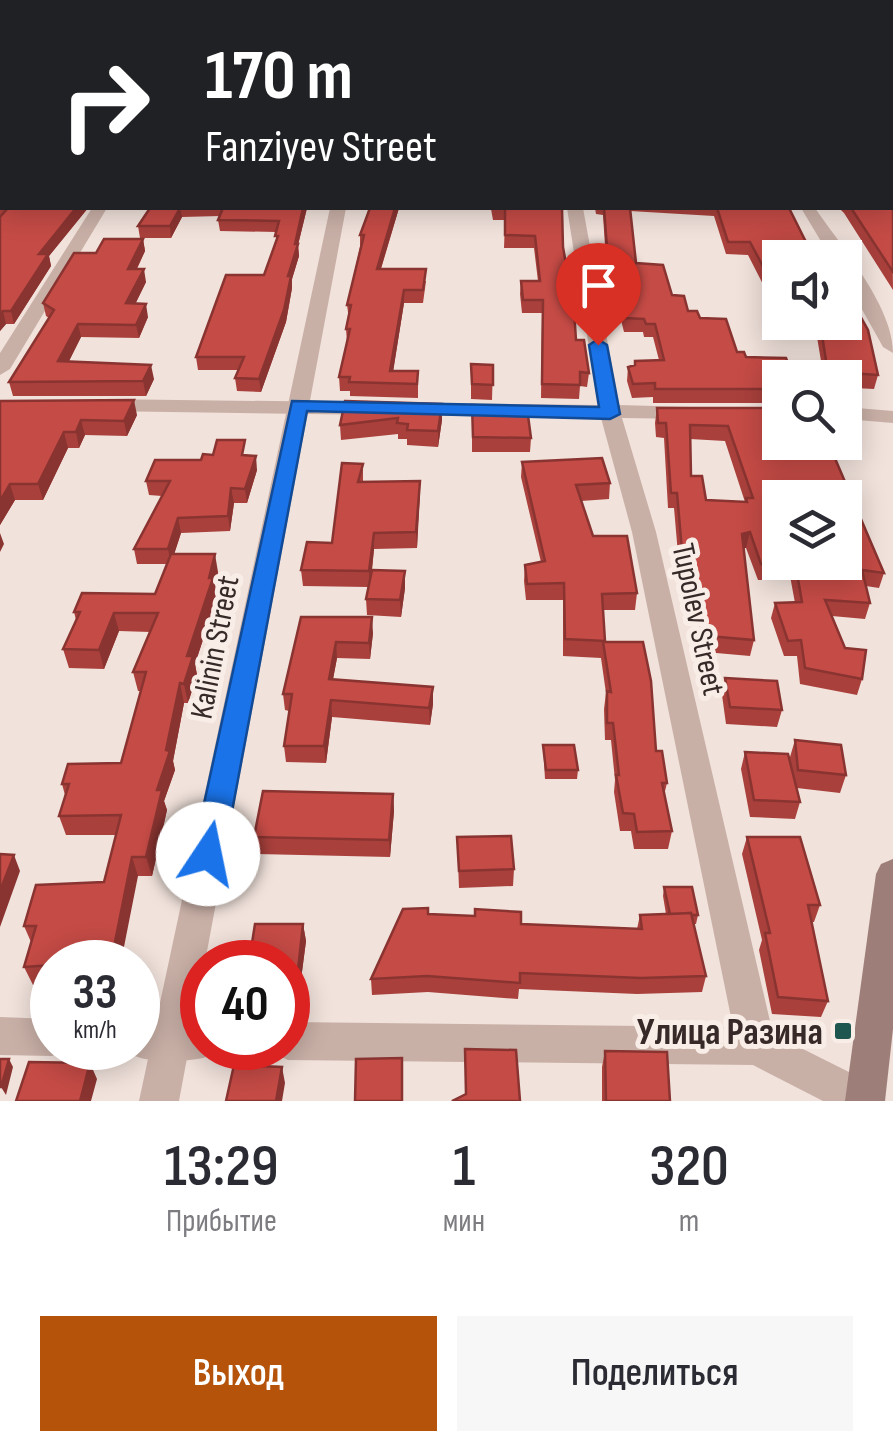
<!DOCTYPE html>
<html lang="ru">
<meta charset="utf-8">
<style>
body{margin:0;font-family:"Sofia Sans Condensed",sans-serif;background:#f7f7f7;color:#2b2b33;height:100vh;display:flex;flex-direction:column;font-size:38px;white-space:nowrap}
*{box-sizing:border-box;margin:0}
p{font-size:32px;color:#7c7c81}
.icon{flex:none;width:55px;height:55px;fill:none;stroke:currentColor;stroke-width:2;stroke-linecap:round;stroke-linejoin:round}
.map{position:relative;height:1101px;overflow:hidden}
.details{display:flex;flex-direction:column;background:#fff;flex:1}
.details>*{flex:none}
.top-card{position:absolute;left:0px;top:0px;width:895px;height:210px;box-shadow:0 5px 25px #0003;background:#202124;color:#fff;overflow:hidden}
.buttons{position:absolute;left:762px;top:240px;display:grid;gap:20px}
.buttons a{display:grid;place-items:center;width:100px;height:100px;border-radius:0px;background:#fff;box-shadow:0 5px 25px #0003;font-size:50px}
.speed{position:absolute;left:30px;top:940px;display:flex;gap:20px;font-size:50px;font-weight:700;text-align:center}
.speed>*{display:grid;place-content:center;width:130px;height:130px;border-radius:50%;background:#fff;box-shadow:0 5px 25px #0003;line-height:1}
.speed small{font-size:25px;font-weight:400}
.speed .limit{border:15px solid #d22;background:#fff;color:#111}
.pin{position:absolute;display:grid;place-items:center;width:85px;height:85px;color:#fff;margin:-102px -42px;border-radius:50% 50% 50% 0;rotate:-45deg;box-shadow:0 0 10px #0007}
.pin .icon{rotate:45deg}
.me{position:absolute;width:110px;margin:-55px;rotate:11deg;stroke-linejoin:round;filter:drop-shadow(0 0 8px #0008)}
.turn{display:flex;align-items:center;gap:35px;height:210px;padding:0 40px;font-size:45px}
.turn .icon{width:130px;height:130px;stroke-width:2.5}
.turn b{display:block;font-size:70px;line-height:85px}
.eta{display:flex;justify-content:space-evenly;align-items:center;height:170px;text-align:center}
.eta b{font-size:60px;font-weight:600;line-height:70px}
.button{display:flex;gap:20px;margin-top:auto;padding:20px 40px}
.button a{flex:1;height:115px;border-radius:0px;background:#b45309;color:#fff;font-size:40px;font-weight:600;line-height:115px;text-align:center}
.button a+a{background:#f7f7f7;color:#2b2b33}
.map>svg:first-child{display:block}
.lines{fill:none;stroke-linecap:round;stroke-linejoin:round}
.minor{fill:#c9b0a7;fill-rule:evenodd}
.tertiary{fill:#c9b0a7;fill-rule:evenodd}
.secondary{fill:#9d7e78;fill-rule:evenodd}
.wall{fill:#a9403c;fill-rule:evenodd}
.shaded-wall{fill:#8a3431}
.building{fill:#c54b46;stroke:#8a3431;stroke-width:2.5;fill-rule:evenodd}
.route{fill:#1a73e8;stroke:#114b97;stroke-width:2.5}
.poi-dot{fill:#1d574f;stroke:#f9ede7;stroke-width:4}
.labels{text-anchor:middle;stroke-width:10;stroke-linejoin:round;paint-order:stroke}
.street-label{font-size:32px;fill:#362927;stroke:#f9ede7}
.near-poi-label{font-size:38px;font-weight:bold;fill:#362927;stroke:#f9ede7;text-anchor:end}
</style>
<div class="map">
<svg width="893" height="1101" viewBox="0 0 893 1101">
<rect width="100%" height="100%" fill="#f1e2db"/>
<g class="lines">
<path class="minor" d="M92,208H107L10,369L0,375V353Z
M567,208H583L619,405L690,407L701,413L690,419L622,418L656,532L773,1034L879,1087L885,1101H823L753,1065L288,1060L274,1054L271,1048H288V1022L733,1027L632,532L601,418L100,411L90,405L100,399L598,405Z
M801,208H815C841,246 893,306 893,353L883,347L845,279V258H831Z
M845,407L893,411V423L845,419Z
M0,1017L52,1019V1048L66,1050L52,1056L0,1055Z
M138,1020L202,1022V1048H219L216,1054C194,1063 138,1066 122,1048H138Z"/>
<path class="tertiary" d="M371,0H381V2H371Z
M330,208H346L179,1101H139Z"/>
<path class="secondary" d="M893,859V1029L885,1101H845L876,874L881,864Z"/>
</g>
<path class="wall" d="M2,166V208H88L49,256L51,266L14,324H6L0,331V191L1,188L0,187V179Z
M892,194L893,290L844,213L839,208H892Z
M150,208H307L298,245L299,256L292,279V288L286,322L261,392L237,391L235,378L238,370H198L196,357L264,275L276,243V232L220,231L218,220L220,216L182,217L171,238H140L138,226Z
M369,208H399L381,269L426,281L423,303H404L393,371H418V398L350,396V391H340L339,377L347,342L346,329L349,319L347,305L360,247V235Z
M450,208H562L563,247L576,340L589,373L587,387L580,386L579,399L541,398L542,313H522L520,294L521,281H538L534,248H504L505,220H493L491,209Z
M595,208H789L780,258V302H772L748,255L726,254L714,216L630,211L636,263L688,311L700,318L737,352L746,357L789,366L822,367L815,325L796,324L795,322H845L878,375L874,389L854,388L850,400H845V378H780V403H653V397L632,398L627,381L628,367L659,360L653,337H644L643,332H624L606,261L603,215L596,214Z
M143,239L145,251L137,269L146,282L135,304L148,317L139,338L81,337L69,361L154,379L146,396H13L9,382L49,318L46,316L43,303L96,253Z
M471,364L493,365L492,400L471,399Z
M0,401L137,415L127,436L85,435L79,448H68L43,500H15L0,525Z
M442,404V420L438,447L407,445V439H398V434L341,440L340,425Z
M472,405L531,438L530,452H472Z
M657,408H780V442H845V414L851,429L848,443H829L884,573L879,588L866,586L870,603L865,619L832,616L845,648L862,679L857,695L800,684L797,656H784L771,618L775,603H795L790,576L794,562L846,565L845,498H780V522H776L785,565L781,580H758L746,548H743L754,640L750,656L705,652L689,578L680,577L674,508H668L664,438L656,437L655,423ZM690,439L725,441L745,502L706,500L691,476Z
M247,455L257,470L247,503H234L230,531L181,533L174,554L218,572L215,585L217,597L195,664L197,675L188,703H184L173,761L175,770L164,801L167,810L152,876H138L52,962V984L33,985L24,967L31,942L24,926L104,882L116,835H66L59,816L65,795L62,784L121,763L141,691H138L133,672L150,632L119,631L104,669L69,668L63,649L76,620L74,612L155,594L167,564H137L134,549L162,496L149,495L146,481L201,460Z
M522,462L610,483L609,499L581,501L593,536L637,593L635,610H603L605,642L656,751L667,783L664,795L672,831L668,849H634L631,831H620L614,792L615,780L611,740H605L604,709L606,693L601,658L563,656V600H526L524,581L525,565L541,562L521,477Z
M363,464V482L420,481L417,548L374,549L372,570L405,588L401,617L367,615L366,599L368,587L303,586L301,570L332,543Z
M301,617L373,633L370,659L337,658L333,679L433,687V704L430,725L332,717L326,763L286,762L284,746L289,711L285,710L283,694Z
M725,678L782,710L777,727L726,724L722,695Z
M795,740L846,775L840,793L797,788L800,802L795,819L750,817L741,769L745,752L790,757Z
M543,745L578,770L577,779H545Z
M393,794L394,811L390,857L257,854L254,837Z
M457,837L514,869L513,886L459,888Z
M747,837L820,905L814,922H812L828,1001L821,1017L772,1014L759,950L762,940L742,854Z
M664,887L698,915L696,924H694L706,976L702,992L637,994L519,989L518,999L428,992L372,995L371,979L428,914L521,924L637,929L640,915L666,914L663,896Z
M303,924L306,941L300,987H288V962Z
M605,1051L670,1101H602V1067Z"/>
<path class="shaded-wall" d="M76,208H88L49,256L51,266L14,324L11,311L39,254Z
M180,208L182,217L171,238L170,226Z
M303,208H307L298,245L299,256L292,279V288L286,322L261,392L259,379L288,276Z
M395,208H399L377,281V269Z
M143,239L145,251L130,282L128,269Z
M144,269L146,282L129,317L126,303Z
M404,290V303L391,385L390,371Z
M146,304L148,317L139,338L136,325Z
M3,311L6,324L0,331V314Z
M78,324L81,337L62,375L58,361Z
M151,365L154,379L146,396L143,381Z
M134,400L137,415L127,436L124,421Z
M442,404V420L438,447V431Z
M81,420L85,435L79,448L76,432Z
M64,432L68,448L43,500L38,484Z
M256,456L257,470L247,503L245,489Z
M420,481V496L417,548L416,532Z
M10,484L15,500L0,525V501Z
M231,488L234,503L230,531L228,516Z
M178,518L181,533L171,564L168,549Z
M750,532L746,548L738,549L742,534Z
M0,533L4,544L0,552Z
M374,533V549L370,587L369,571Z
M215,554L218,572L215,585L217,597L195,664L197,675L188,703L184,684L187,656Z
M405,571V588L401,617L400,600Z
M114,613L119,631L104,669L99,650Z
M372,617L373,633L370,659L369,643Z
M336,642L337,658L330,695L329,679Z
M180,683L184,703L173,761L175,770L164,801L167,810L152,876L146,857L157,790Z
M433,687V704L430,725L429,708Z
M331,700L332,717L326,763L324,746Z
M393,794L394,811L390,857L389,840Z
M14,855L20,871L0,927V891Z
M132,857L138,876L121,962H111Z
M303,924L306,941L300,987L298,970Z
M9,1059L13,1067L6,1095L1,1087Z
M90,1063L97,1079L91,1101H80Z
M282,1067L285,1083L282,1101H276Z"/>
<path class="building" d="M0,0H366L365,2H2V10H0Z
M387,0H821L823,2H387Z
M0,21H2V105L0,108V92H2V79H0Z
M0,166H2V180L0,178Z
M2,183V208H76L39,254H48L11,311H3L0,314V217L8,208H0V191Z
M892,194L893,195V272L851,208H892Z
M150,208H180L170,226H138Z
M223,208H303L295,244H298L288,276H291L284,310L259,379L235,378L244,357H196L226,275H264L278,236H275L279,221L218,220Z
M370,208H395L377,269H426L423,290H404L390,371H418L417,384L349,382L350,377H339L350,329H346L351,305H347L364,235H360Z
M493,208H562L563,247L566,264H571L576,340H584L589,373L580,372V385L542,384L543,300H523L521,281H540L535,236L505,235V208Z
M604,208H630L636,263L663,265L672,295L684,296L688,311H697L700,318L726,319L737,352H744L746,357L786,358L789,366L827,367L820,322H845V289L868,330L878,375L847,373L854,386H845V378H780V389H655V383L633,384L628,367L635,365V361L664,360L655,324H646L644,319L625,318L607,248Z
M717,208H789L805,240L820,258H780V289H775L750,242H728Z
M104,239H143L128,269H144L126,303L146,304L136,325L78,324L58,361L151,365L143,381L9,382L54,310L43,303L74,253H96Z
M471,364L493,365V385L472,384Z
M134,400L124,421L81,420L76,432H64L38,484H10L0,501V401Z
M345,401L442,404L438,431L407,430L408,424L397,423L398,418L340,425Z
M472,405L527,408L531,438L473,437Z
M657,408H780V442H828L884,573L862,570L870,603L825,600L845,648L866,650L862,679L805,668L801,640L788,641L775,603L802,602L795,562L852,565L845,498H780V507H773L780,540V562H785V565L761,564L750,532L742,534L754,640L708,636L692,562H683L677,493H671L666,423H658ZM690,425L728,426L753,498H746L747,502L706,500L702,476H691Z
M845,414L851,429H845Z
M217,440H245L242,455L256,456L245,489L231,488L228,516L178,518L168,549H134L170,481H146L155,460H201L203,454L213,455Z
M602,458L610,483L576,485L593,536H627L637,593L602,594L605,641L565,639L564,583L527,584L525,565L545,561L522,462Z
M342,463L363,464L358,482L420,481L416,532L374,533L369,571L301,570L307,542L332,543Z
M171,554H215L209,578H213L187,656H193L184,684L180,683L166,750L170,751L157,790H162L146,857H132L111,962H52V965L24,967L36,926H24L36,885L104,882L121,815L59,816L69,784H62L68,764L121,763L146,672H133L158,613H114L99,650L63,649L80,612H74L82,593L155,594Z
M372,570L405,571L400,600L366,599Z
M301,617H372L369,643L336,642L329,679L433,687L429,708L331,700L324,746H284L292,694H283Z
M603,642H643L651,681L656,751H662L667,783H662L672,831L637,832L634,814L623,813L616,775H619L613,723H607V691L611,692Z
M725,678L777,681L782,710L730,707Z
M795,740L841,745L846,775L798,770Z
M543,745H574L578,770H546Z
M745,752L788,754L800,802L754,800Z
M263,791L393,794L389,840L254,837Z
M511,836L514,869L459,871L457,837Z
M747,837H800L820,905H808L828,1001L778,997L765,933H770Z
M0,854L14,855L0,891Z
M664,887H692L698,915H692L691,913L670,914Z
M428,908V914L475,916V909L521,912V924L642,929L640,915L691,913L706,976L641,978L520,973V983L427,976L371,979L403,909Z
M255,924H303L298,970H288V962H249Z
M465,1049L516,1050L520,1101H452L466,1094Z
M605,1051L667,1052L670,1101H606Z
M402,1058V1101H355L356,1059Z
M0,1059H9L1,1087H0Z
M29,1062L90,1063L80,1101H16Z
M234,1065L282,1067L276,1101H226Z"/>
<path class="route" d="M598,339L607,345L620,414L610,419L307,411L224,854L219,863L208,867L198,863L193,854L292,401L599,407L589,345Z"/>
<rect class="poi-dot" x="833" y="1021" width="20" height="20" rx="5"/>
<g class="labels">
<g class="street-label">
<text transform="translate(699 619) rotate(78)" y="11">Tupolev Street</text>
<text transform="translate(214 647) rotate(-79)" y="11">Kalinin Street</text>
</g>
<g class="near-poi-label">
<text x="823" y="1044">Улица Разина</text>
</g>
</g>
</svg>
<div class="buttons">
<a><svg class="icon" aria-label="sound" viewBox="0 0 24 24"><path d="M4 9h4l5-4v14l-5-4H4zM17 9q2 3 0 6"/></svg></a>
<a><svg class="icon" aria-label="search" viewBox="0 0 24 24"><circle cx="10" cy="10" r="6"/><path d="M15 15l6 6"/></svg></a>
<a><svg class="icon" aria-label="layers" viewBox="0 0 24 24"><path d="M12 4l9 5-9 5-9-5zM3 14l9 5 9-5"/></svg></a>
</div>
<div class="speed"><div>33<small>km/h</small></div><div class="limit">40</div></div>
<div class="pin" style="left:598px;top:345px;background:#d93025"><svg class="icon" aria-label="arrive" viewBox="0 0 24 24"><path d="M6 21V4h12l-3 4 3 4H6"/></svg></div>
<svg class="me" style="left:208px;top:854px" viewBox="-20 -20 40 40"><circle r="19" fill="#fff"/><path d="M0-13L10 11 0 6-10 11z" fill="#1a73e8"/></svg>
<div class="top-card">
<div class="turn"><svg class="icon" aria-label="right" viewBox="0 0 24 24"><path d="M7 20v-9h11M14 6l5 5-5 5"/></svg><div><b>170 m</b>Fanziyev Street</div></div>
</div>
</div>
<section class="details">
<div class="eta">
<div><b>13:29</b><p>Прибытие</p></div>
<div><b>1</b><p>мин</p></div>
<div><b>320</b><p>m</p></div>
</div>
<div class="button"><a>Выход</a><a>Поделиться</a></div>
</section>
